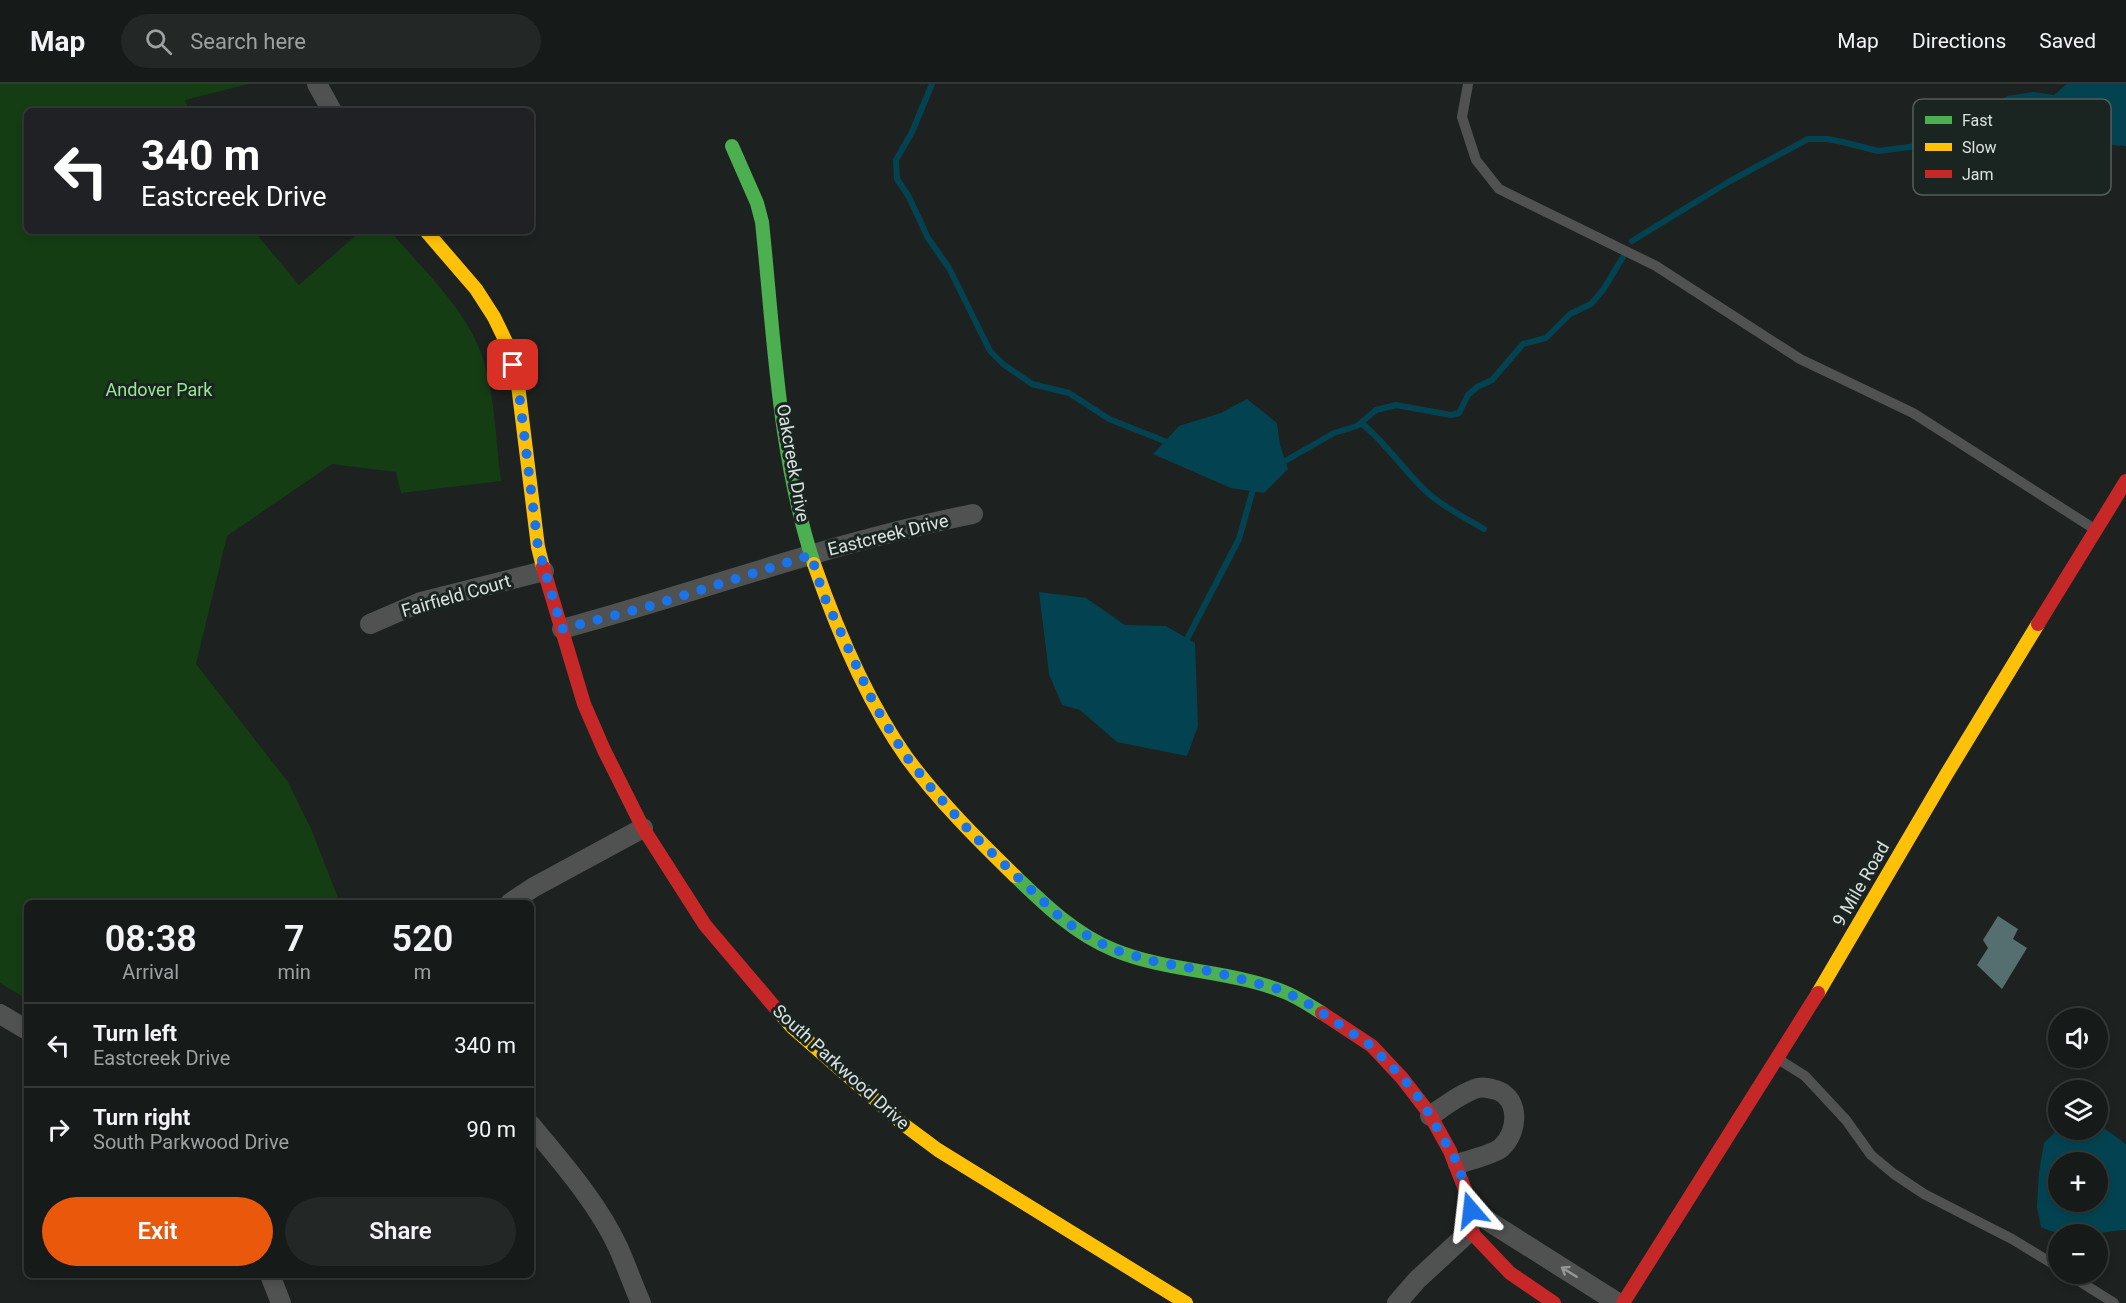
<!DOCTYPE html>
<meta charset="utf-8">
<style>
body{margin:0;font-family:Roboto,sans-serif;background:#232726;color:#f1f3f6;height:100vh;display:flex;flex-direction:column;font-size:22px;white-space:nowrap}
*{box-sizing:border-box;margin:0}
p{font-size:20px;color:#9ea1a2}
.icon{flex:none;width:33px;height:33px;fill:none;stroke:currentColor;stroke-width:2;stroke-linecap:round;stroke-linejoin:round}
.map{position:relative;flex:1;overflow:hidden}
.panel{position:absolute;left:24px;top:816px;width:510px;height:378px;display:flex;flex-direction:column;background:#161a19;border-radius:9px;box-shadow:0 3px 9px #0003,0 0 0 2px #353838}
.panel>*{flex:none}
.guide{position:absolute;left:24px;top:24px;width:510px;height:126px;border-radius:9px;box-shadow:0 3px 9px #0003,0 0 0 2px #353838;background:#202124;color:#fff;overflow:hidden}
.tools{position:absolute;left:2048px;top:924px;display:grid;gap:12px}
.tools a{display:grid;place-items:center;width:60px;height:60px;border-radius:50%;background:#161a19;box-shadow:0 3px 9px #0003,0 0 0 2px #353838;font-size:30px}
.pin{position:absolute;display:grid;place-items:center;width:51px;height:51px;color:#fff;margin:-26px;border-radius:12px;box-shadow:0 3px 9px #0006}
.me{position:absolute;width:66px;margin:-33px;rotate:343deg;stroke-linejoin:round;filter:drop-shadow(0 0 4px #0008)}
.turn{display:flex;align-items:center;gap:21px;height:126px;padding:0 18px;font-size:27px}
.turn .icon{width:78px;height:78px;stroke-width:2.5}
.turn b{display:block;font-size:42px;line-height:51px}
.eta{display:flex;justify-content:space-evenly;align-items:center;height:102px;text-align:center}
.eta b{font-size:36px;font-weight:600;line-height:42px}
.cta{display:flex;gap:12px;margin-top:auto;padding:12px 18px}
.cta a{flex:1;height:69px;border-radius:36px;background:#ea580c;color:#fff;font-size:24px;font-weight:600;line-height:69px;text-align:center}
.cta a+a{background:#232726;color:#f1f3f6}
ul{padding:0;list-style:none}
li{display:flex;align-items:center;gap:18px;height:84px;padding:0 18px;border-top:2px solid #353838}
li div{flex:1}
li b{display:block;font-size:22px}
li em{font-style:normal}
header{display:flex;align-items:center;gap:36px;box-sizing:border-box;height:84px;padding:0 30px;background:#161a19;border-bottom:2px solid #353838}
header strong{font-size:28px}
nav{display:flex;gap:33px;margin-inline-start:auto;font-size:21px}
.search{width:420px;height:54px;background:#232726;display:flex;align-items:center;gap:15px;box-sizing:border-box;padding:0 21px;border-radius:33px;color:#9ea1a2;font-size:22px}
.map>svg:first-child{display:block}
.green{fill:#143d14}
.water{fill:#034351;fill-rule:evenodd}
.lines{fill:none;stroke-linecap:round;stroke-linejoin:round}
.stream{stroke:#034351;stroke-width:6}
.building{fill:#556e6f}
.lane{stroke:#4f5251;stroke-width:10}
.street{stroke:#4f5251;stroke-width:20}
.fast{stroke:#4caf50;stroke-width:14}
.slow{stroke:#ffc107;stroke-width:14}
.jam{stroke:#c62828;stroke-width:14}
.oneway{stroke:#949a98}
.route{stroke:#1a73e8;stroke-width:10;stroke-dasharray:0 18}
.labels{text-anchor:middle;stroke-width:6;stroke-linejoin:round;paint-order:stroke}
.park-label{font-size:18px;fill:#98e893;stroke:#1a2522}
.street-label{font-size:18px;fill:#dae1df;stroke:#1a2522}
.key{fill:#1a2522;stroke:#545d5b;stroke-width:1.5}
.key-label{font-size:16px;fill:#dae1df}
</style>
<header>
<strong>Map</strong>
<div class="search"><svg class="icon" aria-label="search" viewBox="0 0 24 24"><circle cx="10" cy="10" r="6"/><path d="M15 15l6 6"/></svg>Search here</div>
<nav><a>Map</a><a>Directions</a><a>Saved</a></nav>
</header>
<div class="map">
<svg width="2126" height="1219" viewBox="0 0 2126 1219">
<rect width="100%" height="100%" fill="#1d2221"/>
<path class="green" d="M0,0H248L185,16L189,27H27V147H254L299,201L361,147H390C424,187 469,227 484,278C495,316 496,358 501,397L401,409L396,388L332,380L227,452L196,580L288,698L311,745L340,819H27V915L0,899Z"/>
<path class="water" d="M2067,0H2126V62L2113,61L2083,43L2057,36L2037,47L2018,68L2003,80L1987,75L1981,57L1988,29L2007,12L2033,8L2054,11Z
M1247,315L1277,339L1280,361L1288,385L1264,409L1231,404L1153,370L1179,342L1221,329Z
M1039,508L1086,514L1125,541L1166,542L1195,559L1198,642L1187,672L1117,658L1080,626L1062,621L1049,590Z
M2097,1039L2126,1060V1146C2094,1148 2071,1158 2041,1143L2037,1123L2039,1089L2044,1059L2058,1045L2097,1046ZM2058,1078H2097V1118H2058Z"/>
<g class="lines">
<path class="stream" d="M932,0L912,48L896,76L897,95L909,113L928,154L949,184L990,267L1003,280L1032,300L1069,309L1109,335L1172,360
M1632,157L1730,97L1808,55H1827L1843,58L1878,67L1917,62L1955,46
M1361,339C1387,359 1404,388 1429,410C1445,424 1466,434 1484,445
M1278,381L1334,349L1357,342L1376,326L1396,321L1451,331L1459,329L1468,311L1477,303L1492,296L1523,260L1546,254L1570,230L1591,220L1603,206L1623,173
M1187,555L1239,455L1254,402"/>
</g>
<path class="building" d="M1998,832L2018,845L2013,855L2027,864L2002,905L1977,881L1988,864L1983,856Z"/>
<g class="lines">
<path class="lane" d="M1468,0L1462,33L1476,76L1499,105L1656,182L1800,275L1913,329L2096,446
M1778,975L1805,992L1846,1036L1871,1071L1894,1090L1924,1110L2012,1155L2058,1183
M2068,1190L2114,1219"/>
<path class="street" d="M317,0L332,27
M370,540L421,518L544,487
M562,545C699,508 833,458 973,430
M510,819L534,803L643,744
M0,930L27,946
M1430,1032C1445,1022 1461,1009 1478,1004C1483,1003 1488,1004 1492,1005C1520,1010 1520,1047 1501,1064C1492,1071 1469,1076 1458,1080
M531,1041C562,1079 597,1118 618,1163C626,1181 633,1201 641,1219
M1471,1126L1618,1219
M270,1191L281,1219
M1397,1219L1417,1196L1470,1147"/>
<path class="fast" d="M732,62L757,119L762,138C774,251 778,371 814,480
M1015,792C1045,821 1075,850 1114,866C1168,888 1228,886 1282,907C1296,912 1309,921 1322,929"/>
<path class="slow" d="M426,147L476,205L494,233L508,262L518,301L538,463L543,483
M814,480C837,546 866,616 907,674C939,717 977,755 1015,792
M1818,909L1946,691L2038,540
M778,927L793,944L903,1040L938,1066L1186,1219"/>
<path class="jam" d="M543,483L584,620L604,666L643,744L705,841L778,927
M2038,540L2126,397
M1322,929L1372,962L1402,994L1429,1029L1450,1067L1466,1108L1471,1125L1470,1147L1510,1189L1554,1219
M1623,1219L1818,909"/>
</g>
<defs><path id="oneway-shaft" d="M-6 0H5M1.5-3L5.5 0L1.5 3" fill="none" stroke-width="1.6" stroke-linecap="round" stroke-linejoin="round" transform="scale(1.5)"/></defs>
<use class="oneway" href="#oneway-shaft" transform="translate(1569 1188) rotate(-148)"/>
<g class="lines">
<path class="route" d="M513,281L518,301L538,463L562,545L647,523L811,471L823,510L875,622L905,671L932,705L974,752L1063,836L1094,856L1115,866L1156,878L1214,888L1282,906L1312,922L1370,961L1403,994L1422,1018L1458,1080L1471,1126"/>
</g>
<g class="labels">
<g class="park-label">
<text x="159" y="312">Andover Park</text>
</g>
<g class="street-label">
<text transform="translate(793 379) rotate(80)" y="6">Oakcreek Drive</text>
<text transform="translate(888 451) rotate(-14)" y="6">Eastcreek Drive</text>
<text transform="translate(456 512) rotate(-16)" y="6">Fairfield Court</text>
<text transform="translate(1861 800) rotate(-60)" y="6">9 Mile Road</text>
<text transform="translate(841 983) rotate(42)" y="6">South Parkwood Drive</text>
</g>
</g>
<rect x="1913" y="15" width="198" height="96" rx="9" class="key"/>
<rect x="1925" y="32" width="27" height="8" fill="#4caf50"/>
<rect x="1925" y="59" width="27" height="8" fill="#ffc107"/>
<rect x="1925" y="86" width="27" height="8" fill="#c62828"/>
<g class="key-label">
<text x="1962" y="42">Fast</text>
<text x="1962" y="69">Slow</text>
<text x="1962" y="96">Jam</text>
</g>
</svg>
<div class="tools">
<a><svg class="icon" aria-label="sound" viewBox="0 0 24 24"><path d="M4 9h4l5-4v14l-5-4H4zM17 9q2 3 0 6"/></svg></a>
<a><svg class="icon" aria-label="layers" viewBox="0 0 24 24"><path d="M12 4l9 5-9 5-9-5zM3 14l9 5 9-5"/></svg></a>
<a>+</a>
<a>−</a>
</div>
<div class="pin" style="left:513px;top:281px;background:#d93025"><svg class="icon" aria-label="arrive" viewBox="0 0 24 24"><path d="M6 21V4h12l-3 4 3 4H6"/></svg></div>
<svg class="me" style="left:1471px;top:1126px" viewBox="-20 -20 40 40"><path d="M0-17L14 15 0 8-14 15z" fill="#1a73e8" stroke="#fff" stroke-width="4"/></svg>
<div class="guide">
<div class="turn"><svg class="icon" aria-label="left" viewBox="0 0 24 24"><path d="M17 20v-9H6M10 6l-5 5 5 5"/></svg><div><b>340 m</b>Eastcreek Drive</div></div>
</div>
<section class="panel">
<div class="eta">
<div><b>08:38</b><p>Arrival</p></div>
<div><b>7</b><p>min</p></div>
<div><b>520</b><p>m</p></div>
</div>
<ul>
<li><svg class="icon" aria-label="left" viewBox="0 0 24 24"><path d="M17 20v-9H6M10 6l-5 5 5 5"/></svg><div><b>Turn left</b><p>Eastcreek Drive</p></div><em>340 m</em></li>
<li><svg class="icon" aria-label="right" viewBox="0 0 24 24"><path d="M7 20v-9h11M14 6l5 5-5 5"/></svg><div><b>Turn right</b><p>South Parkwood Drive</p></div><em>90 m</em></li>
</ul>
<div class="cta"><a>Exit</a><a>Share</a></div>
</section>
</div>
